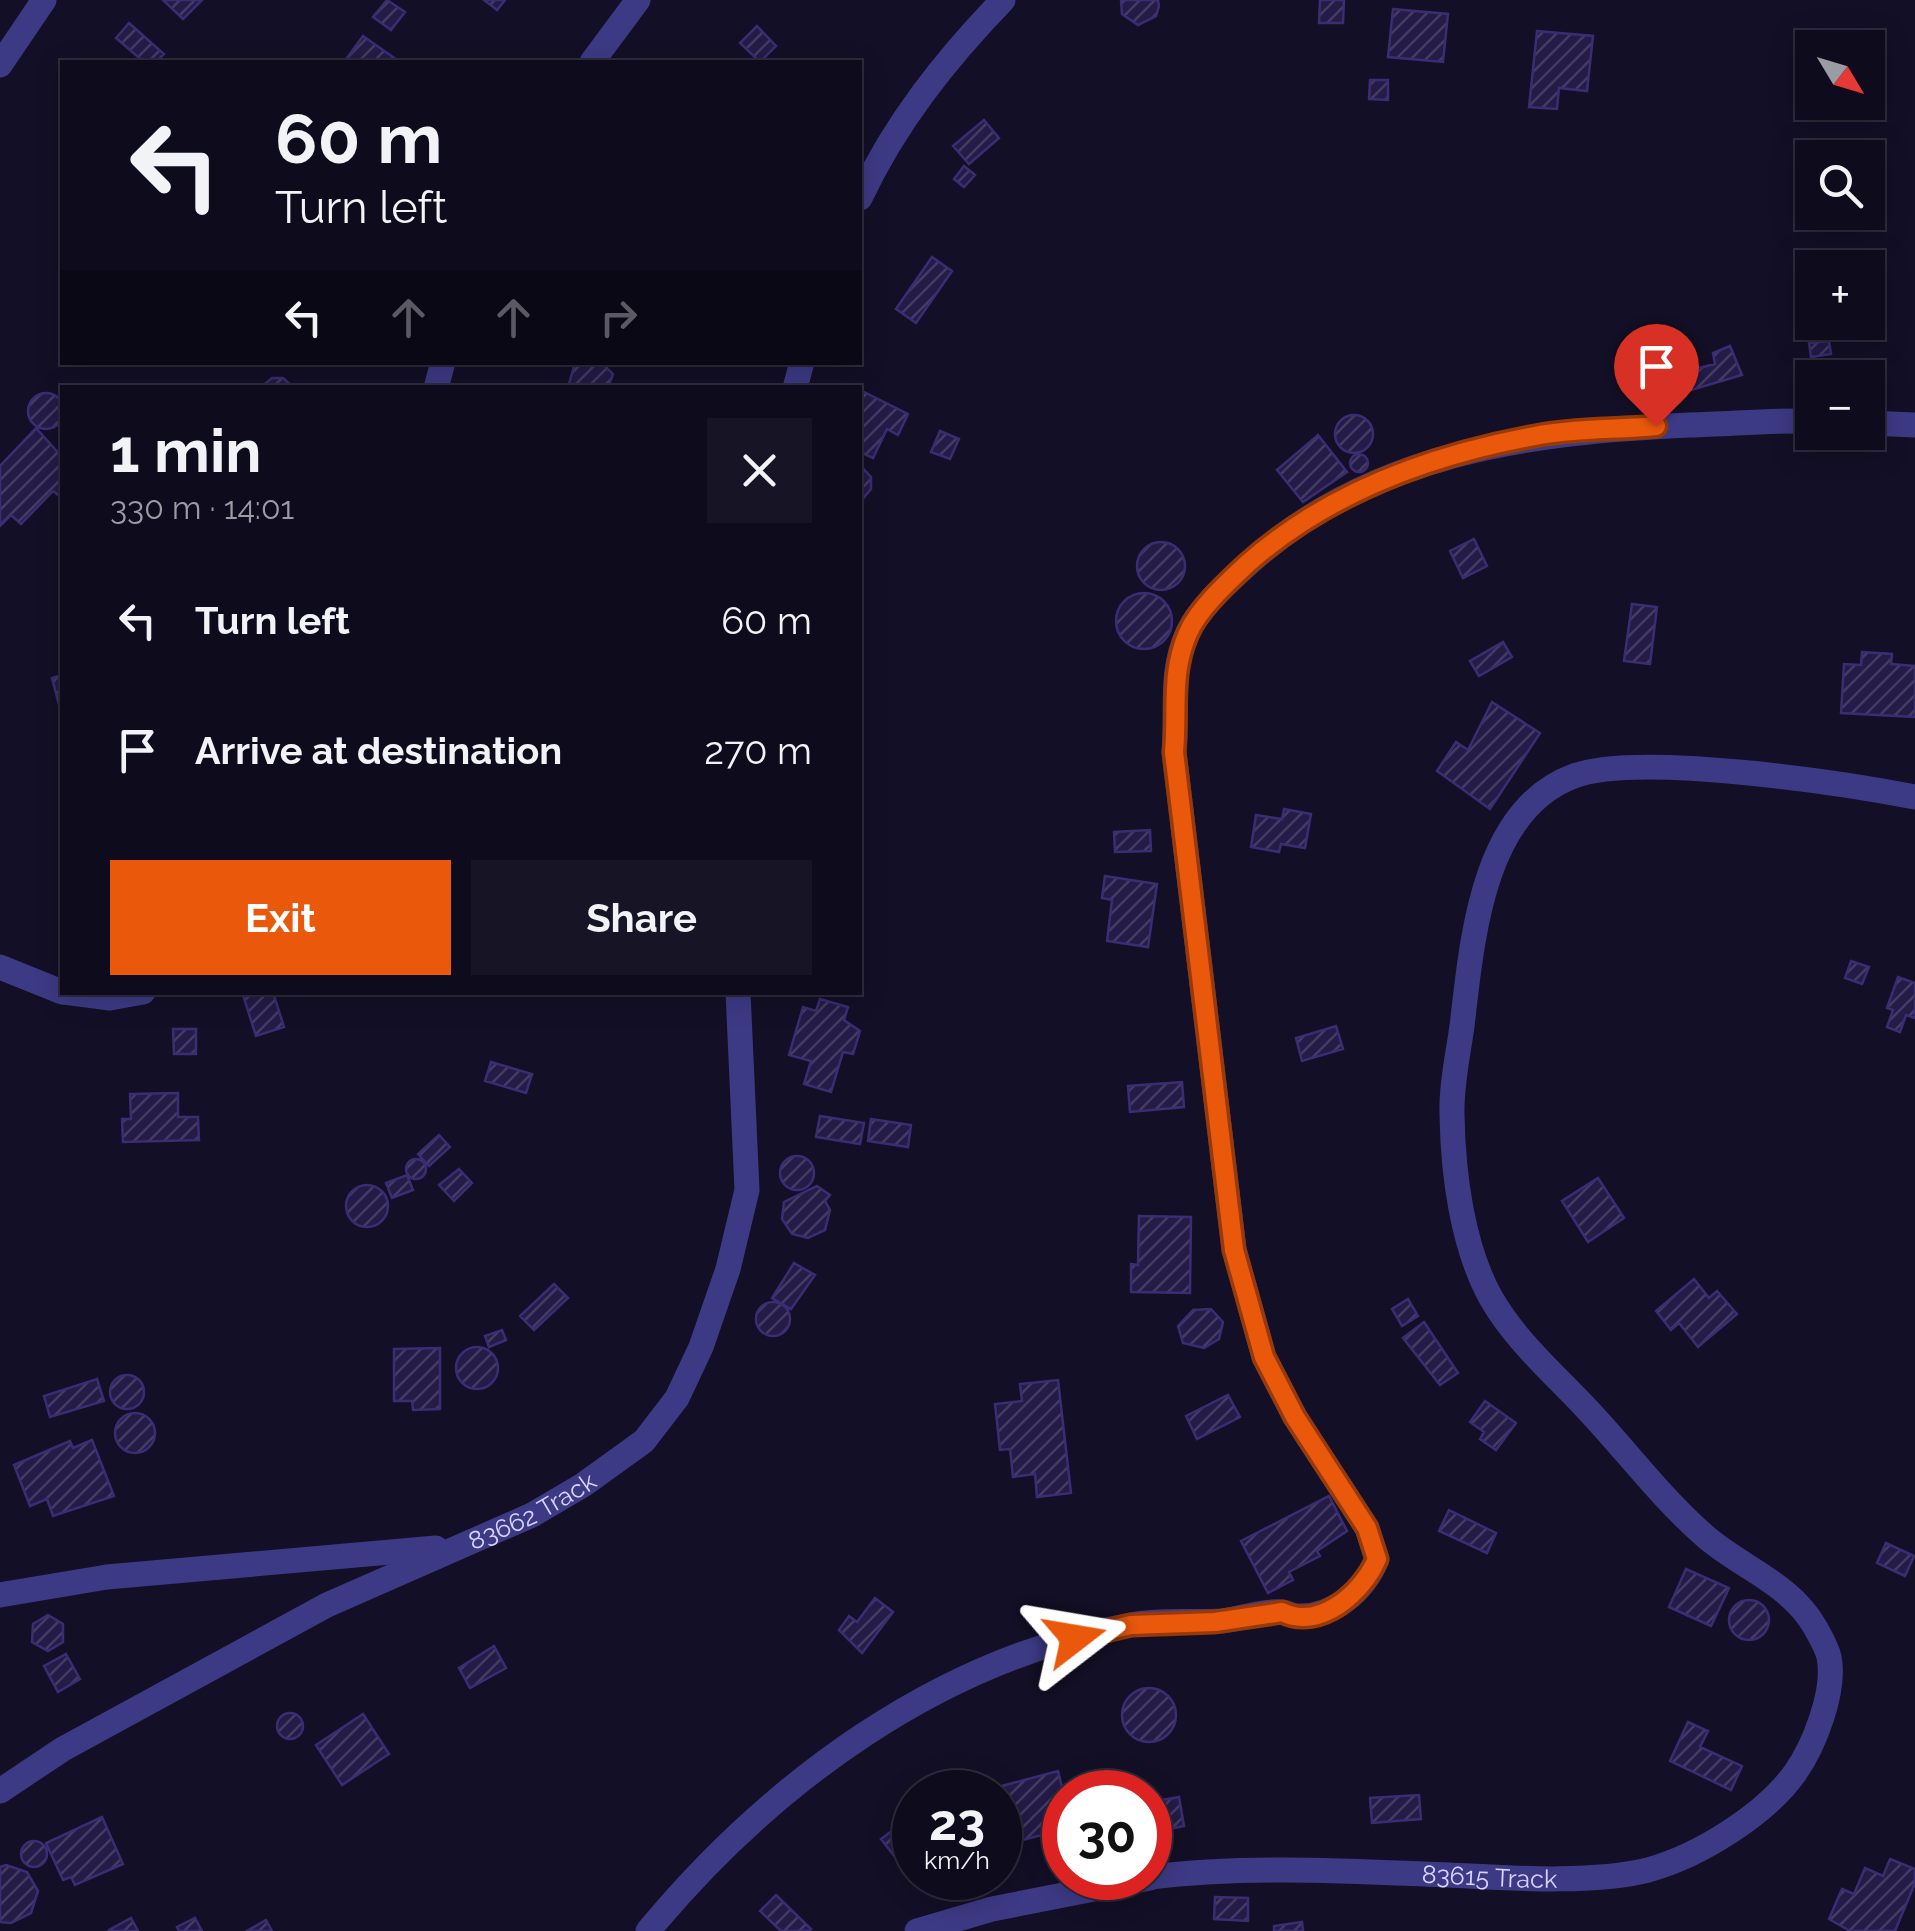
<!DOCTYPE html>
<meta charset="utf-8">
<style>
body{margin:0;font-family:Raleway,sans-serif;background:#171425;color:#f1f3f6;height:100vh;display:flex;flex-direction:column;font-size:38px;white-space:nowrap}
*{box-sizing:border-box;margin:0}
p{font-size:32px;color:#9b9ba3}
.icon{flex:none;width:55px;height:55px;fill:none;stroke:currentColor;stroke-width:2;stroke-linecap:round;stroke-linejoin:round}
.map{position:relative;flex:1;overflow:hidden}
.drawer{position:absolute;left:60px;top:385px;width:802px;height:610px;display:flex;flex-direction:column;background:#0e0b1c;border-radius:0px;box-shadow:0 5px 25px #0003,0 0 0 2px #2e2b3b}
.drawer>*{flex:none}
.banner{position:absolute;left:60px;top:60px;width:802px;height:305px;border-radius:0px;box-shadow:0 5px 25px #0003,0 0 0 2px #2e2b3b;background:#0e0b1c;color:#f1f3f6;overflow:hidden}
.needle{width:65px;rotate:128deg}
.tools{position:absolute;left:1795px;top:30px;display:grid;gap:20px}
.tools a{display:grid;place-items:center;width:90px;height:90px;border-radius:0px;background:#0e0b1c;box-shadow:0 5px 25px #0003,0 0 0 2px #2e2b3b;font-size:50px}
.speed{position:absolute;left:892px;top:1770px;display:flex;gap:20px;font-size:50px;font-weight:700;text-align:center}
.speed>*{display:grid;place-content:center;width:130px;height:130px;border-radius:50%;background:#0e0b1c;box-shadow:0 5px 25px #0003,0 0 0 2px #2e2b3b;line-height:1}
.speed small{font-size:25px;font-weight:400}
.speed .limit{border:15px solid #d22;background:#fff;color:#111}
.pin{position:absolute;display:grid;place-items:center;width:85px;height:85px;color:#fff;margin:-102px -42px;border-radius:50% 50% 50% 0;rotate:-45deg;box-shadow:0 0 10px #0007}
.pin .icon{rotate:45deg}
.me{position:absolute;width:110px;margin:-55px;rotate:76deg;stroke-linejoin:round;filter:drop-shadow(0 0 8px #0008)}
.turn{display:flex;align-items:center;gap:35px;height:210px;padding:0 50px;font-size:45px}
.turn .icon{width:130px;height:130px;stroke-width:2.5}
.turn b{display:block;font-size:70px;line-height:85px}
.lanes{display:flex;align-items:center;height:95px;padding:0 50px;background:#0003;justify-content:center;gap:50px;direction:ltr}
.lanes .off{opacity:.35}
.round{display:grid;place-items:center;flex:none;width:105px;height:105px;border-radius:0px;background:#171425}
.head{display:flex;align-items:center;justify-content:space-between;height:170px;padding:0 50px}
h1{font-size:60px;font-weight:700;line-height:75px}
.action{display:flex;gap:20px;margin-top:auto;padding:20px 50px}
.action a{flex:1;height:115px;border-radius:0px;background:#ea580c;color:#fff;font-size:40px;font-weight:700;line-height:115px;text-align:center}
.action a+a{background:#171425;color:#f1f3f6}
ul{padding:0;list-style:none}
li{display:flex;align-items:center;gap:30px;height:130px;padding:0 50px}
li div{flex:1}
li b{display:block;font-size:38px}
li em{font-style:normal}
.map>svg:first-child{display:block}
.building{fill:url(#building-hatch);stroke:#3b2d73;stroke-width:2.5}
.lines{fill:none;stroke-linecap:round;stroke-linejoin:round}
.minor{stroke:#3d3a85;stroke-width:25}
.route-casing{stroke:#983908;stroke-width:25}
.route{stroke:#ea580c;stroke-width:18}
.labels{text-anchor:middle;stroke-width:10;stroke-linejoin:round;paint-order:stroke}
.street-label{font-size:25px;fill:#d9d4ff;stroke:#130f26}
</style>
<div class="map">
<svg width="1915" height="1931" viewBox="0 0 1915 1931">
<defs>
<pattern id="building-hatch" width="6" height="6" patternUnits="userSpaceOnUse" patternTransform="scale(2.5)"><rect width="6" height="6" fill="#241b47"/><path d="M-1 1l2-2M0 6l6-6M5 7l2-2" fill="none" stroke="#433b63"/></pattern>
</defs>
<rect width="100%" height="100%" fill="#130f26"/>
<path class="building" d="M163,0H202L183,19Z
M387,0L405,12L391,30L373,17Z
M484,0H505L497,10Z
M1121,0H1158L1159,6L1156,16L1138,25L1122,14Z
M1320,0H1344L1343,23H1319Z
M1393,9L1448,14L1443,62L1388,57Z
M129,23L164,54L156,62H144L116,38Z
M757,26L776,46L760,62L740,43Z
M1537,31L1593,36L1587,91L1559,88L1557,109L1529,107Z
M363,36L400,62H344Z
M1370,80H1388V100L1369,99Z
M984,120L999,138L969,164L953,146Z
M964,166L975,175L964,187L954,179Z
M932,257L952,271L916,323L896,309Z
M1829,341L1831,354L1811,357L1809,343Z
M1730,346L1742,375L1688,391L1683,372L1715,364L1713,353Z
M601,362L613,374L608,388L569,384L575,363Z
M1661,370L1667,384L1651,392L1645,377Z
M272,378H283L294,388H260Z
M862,391L908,414L898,435L887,429L873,458L860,452Z
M28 411a18 18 0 1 1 36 0a18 18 0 1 1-36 0Z
M1335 434a19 19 0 1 1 38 0a19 19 0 1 1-38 0Z
M36,428L62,457V498L53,491L21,524L11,515L0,526V466Z
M940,431L959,439L950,459L931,452Z
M1318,435L1347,472L1303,502L1277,470Z
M1350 463a9 9 0 1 1 18 0a9 9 0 1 1-18 0Z
M860,465L871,477V489L860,502Z
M1474,539L1487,566L1463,578L1450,551Z
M1137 566a24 24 0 1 1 48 0a24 24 0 1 1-48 0Z
M1116 621a28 28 0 1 1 56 0a28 28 0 1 1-56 0Z
M1632,604L1657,607L1650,664L1624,661Z
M1503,642L1512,657L1479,676L1470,661Z
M1862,652L1892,654L1891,664L1915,666V717L1841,713L1844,664L1861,665Z
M62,675V716L52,678Z
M1492,702L1540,733L1490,809L1437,771L1456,742L1468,750Z
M1284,809L1311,814L1305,848L1281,844L1279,852L1251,847L1256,815L1282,819Z
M1150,830L1151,851L1115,852L1114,832Z
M1105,876L1157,884L1148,947L1107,941L1112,900L1102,898Z
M1851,961L1869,967L1862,984L1845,978Z
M1898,977L1915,983V1018L1906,1015L1900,1032L1887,1027L1893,1010L1887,1008Z
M242,992H273L284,1027L256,1036Z
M820,999L848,1007L844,1020L860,1031L853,1054L843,1052L831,1092L804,1084L811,1061L789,1055L803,1007L816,1011Z
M1336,1026L1343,1049L1302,1061L1296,1038Z
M173,1029H196V1054H174Z
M491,1062L532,1074L526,1093L485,1081Z
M1182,1082L1184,1107L1130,1112L1128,1086Z
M178,1093V1117H198L199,1140L123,1142L122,1119H131L130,1094Z
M820,1116L864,1123L860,1144L816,1137Z
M871,1119L911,1125L908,1147L868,1141Z
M439,1135L450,1147L429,1166L418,1154Z
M780 1173a17 17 0 1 1 34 0a17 17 0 1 1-34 0Z
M406 1169a10 10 0 1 1 20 0a10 10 0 1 1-20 0Z
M459,1169L472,1183L454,1201L439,1185Z
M407,1175L413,1190L392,1198L386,1183Z
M1598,1178L1624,1218L1588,1242L1562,1201Z
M346 1206a21 21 0 1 1 42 0a21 21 0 1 1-42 0Z
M817,1186L830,1195L825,1201L830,1210L825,1230L808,1238L792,1234L782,1219L784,1202Z
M1139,1216L1191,1217L1190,1293L1131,1292V1264L1138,1265Z
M794,1263L815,1275L791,1309L772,1298Z
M1694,1279L1709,1298L1717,1291L1737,1314L1698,1347L1679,1323L1671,1330L1656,1311Z
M554,1284L568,1298L534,1330L520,1316Z
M1408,1299L1418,1316L1402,1326L1392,1309Z
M756 1319a17 17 0 1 1 34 0a17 17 0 1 1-34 0Z
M1211,1309L1223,1322L1219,1339L1204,1348L1183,1343L1178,1326L1193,1310Z
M1424,1322L1458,1373L1440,1385L1403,1338Z
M502,1330L506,1340L489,1347L485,1336Z
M456 1368a21 21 0 1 1 42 0a21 21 0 1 1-42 0Z
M440,1348V1409L413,1410L412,1401H394V1349Z
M110 1392a17 17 0 1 1 34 0a17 17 0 1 1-34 0Z
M97,1379L104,1401L50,1417L44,1396Z
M1058,1380L1071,1493L1037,1497L1035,1474L1013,1477L1010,1449L1000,1450L995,1404L1022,1401L1020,1384Z
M1228,1395L1240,1417L1197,1439L1186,1416Z
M1485,1401L1516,1423L1496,1450L1480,1439L1484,1432L1470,1422Z
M115 1433a20 20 0 1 1 40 0a20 20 0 1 1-40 0Z
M92,1440L114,1496L53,1516L47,1499L30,1506L14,1465L70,1441L73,1448Z
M1329,1496L1347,1531L1317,1551L1320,1556L1289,1572L1293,1580L1268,1593L1241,1541Z
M1449,1510L1496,1533L1487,1553L1439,1531Z
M1886,1543L1914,1556L1905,1576L1877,1563Z
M1686,1569L1729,1588L1711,1626L1669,1607Z
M875,1598L893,1612L862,1653L839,1630L849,1616L857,1622Z
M1729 1620a20 20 0 1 1 40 0a20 20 0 1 1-40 0Z
M48,1615L63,1624V1642L48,1651L32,1642L33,1624Z
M494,1646L506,1668L470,1688L459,1668Z
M66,1654L80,1679L58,1692L44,1666Z
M1122 1715a27 27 0 1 1 54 0a27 27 0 1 1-54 0Z
M277 1726a13 13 0 1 1 26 0a13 13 0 1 1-26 0Z
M363,1714L389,1754L342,1785L316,1745Z
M1688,1722L1708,1731L1700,1747L1742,1766L1731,1790L1670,1761Z
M1058,1771L1065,1799V1829L1000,1846V1792L983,1791Z
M1419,1795L1421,1819L1372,1823L1370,1798Z
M1179,1797L1184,1826L1150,1833V1802Z
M102,1817L123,1864L75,1885L71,1877L63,1880L46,1843Z
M901,1824L915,1842L895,1857L881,1839Z
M21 1854a13 13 0 1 1 26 0a13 13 0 1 1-26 0Z
M1890,1859L1915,1869V1883L1895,1931H1850L1829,1919L1842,1889L1854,1894L1865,1868L1883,1876Z
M6,1865L27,1872L38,1891L31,1913L11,1923L0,1922V1867Z
M776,1895L811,1929L809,1931H781L760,1911Z
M1215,1897L1248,1898V1921L1214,1919Z
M131,1918L138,1931H110L109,1930Z
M195,1918L202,1931H179L177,1927Z
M266,1920L272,1931H247Z
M1302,1922L1303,1931H1274V1926Z"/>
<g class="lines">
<g class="minor">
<path d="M592,62L638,0"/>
<path d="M0,65L44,0"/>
<path d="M860,198C895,123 946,59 1003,0"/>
<path d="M436,388L443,362"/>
<path d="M795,388L802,362"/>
<path d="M1868,423L1915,425"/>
<path d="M0,967L62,992"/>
<path d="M64,992L110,998L143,992"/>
<path d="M0,1595L107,1577L436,1548"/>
<path id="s1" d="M0,1791L63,1749L327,1605L532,1515L583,1485L644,1441L677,1398L701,1347L728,1269L747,1190L738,992"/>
<path id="s2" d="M1150,1877C1249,1865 1349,1871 1449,1875C1508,1878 1592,1884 1648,1870C1699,1856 1765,1815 1795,1773C1814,1746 1836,1691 1829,1657C1827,1648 1820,1636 1815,1627C1791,1584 1742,1568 1706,1537C1660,1497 1626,1450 1585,1407C1552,1372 1515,1340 1491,1298C1462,1246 1453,1173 1452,1115C1451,1086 1458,1055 1462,1026C1472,943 1481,810 1574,776C1638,752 1843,783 1915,797"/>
<path d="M648,1931C770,1784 939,1658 1131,1625C1162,1619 1192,1623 1222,1621C1240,1619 1265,1610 1282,1612C1287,1612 1291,1616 1296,1616C1333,1618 1364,1591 1377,1559L1367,1528L1295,1417L1264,1357L1234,1249L1174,752C1178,711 1169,672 1188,632C1200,607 1228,582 1248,564C1371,452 1532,432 1690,425C1731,424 1772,420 1812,421"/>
<path d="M917,1931L992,1909L1150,1878"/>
</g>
</g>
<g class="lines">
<g class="route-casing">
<path id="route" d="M1075,1638L1131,1625L1215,1622L1282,1612C1320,1631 1363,1592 1377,1559L1367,1528L1295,1417L1264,1357L1234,1250L1174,752C1178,711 1170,673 1188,633C1199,608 1227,583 1247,564C1327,493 1431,455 1535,436C1574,428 1616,430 1656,426"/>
</g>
<use href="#route" class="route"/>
</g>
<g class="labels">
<g class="street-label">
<text dy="9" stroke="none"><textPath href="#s1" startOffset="602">83662 Track</textPath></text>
<text dy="9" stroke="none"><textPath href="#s2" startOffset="340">83615 Track</textPath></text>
</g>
</g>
</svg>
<div class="tools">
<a><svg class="needle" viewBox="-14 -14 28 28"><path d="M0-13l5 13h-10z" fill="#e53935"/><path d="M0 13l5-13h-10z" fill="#9b9ba3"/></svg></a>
<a><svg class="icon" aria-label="search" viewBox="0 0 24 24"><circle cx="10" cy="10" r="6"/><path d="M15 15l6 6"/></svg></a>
<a>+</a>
<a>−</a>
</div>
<div class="speed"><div>23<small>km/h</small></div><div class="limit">30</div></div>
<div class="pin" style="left:1656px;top:426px;background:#d93025"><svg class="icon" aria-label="arrive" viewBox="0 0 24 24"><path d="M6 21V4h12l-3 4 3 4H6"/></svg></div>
<svg class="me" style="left:1075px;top:1638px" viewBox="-20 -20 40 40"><path d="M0-17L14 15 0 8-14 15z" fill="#ea580c" stroke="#fff" stroke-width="4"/></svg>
<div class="banner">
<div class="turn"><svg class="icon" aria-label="left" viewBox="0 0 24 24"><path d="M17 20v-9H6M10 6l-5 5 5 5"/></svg><div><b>60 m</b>Turn left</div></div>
<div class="lanes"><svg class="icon" aria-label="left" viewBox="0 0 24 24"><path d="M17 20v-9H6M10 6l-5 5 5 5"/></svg><svg class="icon off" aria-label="ahead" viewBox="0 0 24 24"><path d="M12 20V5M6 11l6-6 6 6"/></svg><svg class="icon off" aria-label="ahead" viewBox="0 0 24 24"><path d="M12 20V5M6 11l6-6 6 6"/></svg><svg class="icon off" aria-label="right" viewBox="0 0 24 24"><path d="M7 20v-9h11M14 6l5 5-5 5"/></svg></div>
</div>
<section class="drawer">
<div class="head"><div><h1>1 min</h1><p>330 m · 14:01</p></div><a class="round"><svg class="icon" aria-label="close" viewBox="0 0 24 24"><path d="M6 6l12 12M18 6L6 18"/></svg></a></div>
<ul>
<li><svg class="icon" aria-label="left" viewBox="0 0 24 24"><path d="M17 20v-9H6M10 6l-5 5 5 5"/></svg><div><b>Turn left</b></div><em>60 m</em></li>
<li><svg class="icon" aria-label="arrive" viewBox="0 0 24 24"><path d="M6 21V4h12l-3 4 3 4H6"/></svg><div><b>Arrive at destination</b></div><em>270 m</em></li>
</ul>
<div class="action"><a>Exit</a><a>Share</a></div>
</section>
</div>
